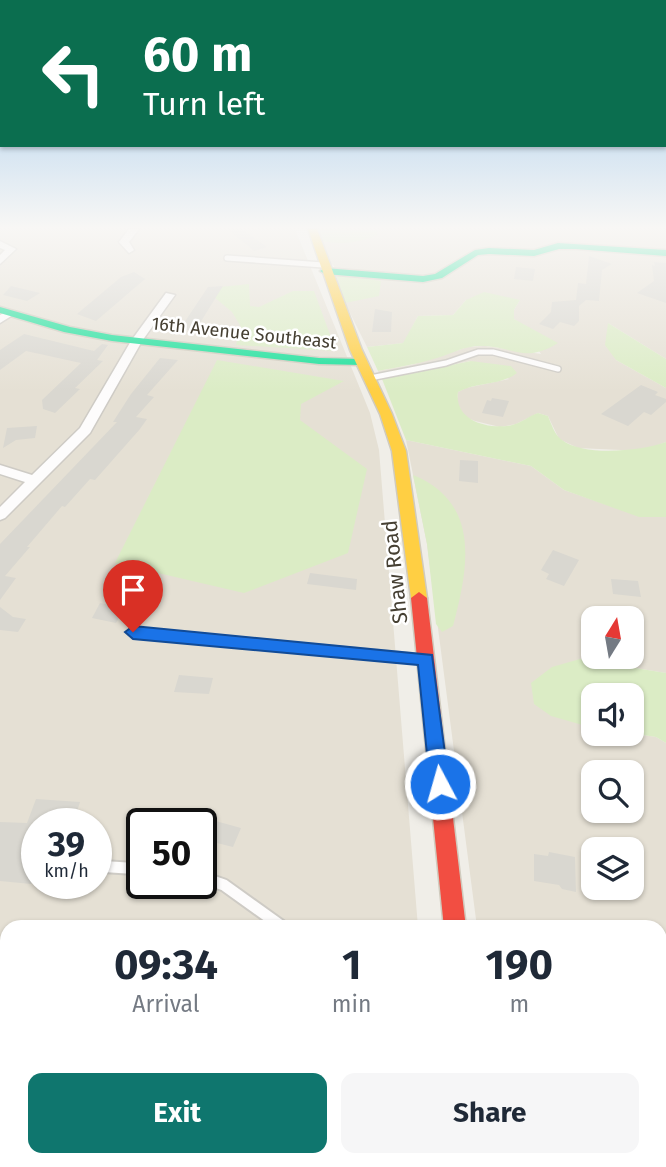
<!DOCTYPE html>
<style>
body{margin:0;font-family:"Fira Sans",sans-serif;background:#f6f6f7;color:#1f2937;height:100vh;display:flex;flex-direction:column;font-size:26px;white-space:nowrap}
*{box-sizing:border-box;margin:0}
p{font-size:23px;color:#747a83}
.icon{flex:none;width:38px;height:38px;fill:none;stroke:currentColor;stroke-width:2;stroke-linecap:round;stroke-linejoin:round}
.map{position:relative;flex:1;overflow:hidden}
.panel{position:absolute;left:0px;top:920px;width:667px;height:247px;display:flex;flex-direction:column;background:#fff;border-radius:21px 21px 0 0;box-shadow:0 2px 5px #0004}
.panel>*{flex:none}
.banner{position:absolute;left:0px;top:0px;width:667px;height:147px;box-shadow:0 2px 5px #0004;background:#0b6e4f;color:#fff;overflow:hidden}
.needle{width:46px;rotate:11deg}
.buttons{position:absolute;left:581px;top:606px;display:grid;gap:14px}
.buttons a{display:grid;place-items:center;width:63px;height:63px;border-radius:14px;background:#fff;box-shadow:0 2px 5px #0004;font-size:35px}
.speed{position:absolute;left:21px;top:808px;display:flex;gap:14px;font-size:35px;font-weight:700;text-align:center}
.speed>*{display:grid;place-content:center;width:91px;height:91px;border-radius:50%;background:#fff;box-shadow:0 2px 5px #0004;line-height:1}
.speed small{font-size:18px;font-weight:400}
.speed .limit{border:4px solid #111;border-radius:10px;background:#fff;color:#111}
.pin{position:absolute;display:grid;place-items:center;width:60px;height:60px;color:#fff;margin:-72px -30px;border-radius:50% 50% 50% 0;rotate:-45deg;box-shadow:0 0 7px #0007}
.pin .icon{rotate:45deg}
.me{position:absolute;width:77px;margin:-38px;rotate:354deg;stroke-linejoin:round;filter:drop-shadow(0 0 5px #0008)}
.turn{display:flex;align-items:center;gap:24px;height:147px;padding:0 28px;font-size:32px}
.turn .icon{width:91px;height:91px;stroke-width:2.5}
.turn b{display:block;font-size:49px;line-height:60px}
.eta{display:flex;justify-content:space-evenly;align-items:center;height:119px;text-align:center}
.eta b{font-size:42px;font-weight:700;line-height:49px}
.primary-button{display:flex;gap:14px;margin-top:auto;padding:14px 28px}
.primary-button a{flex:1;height:80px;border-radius:14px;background:#0f766e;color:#fff;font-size:28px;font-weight:700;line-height:80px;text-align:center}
.primary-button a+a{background:#f6f6f7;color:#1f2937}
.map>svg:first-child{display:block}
.residential{fill:#e5e0d4;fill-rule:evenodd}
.green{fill:#dbecc5}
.building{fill:#d9d7d0}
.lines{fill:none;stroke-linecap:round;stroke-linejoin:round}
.lane-far2-casing{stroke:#cecbc5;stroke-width:8}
.lane-far1-casing{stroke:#cecbc5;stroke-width:12}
.lane-casing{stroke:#cecbc5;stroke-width:15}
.street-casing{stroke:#cecbc5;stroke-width:3}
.fast-casing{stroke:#d0cbbe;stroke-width:3}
.slow-casing{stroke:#d0cbbe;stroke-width:3}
.jam-casing{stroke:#d0cbbe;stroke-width:3}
.lane-far2{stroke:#fdfcfc;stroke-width:5}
.lane-far1{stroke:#fdfcfc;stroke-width:9}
.lane{stroke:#fdfcfc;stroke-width:11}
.street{fill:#fdfcfc;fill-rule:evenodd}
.fast{fill:#16e098;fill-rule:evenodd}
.slow{fill:#ffcf43;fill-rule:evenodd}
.jam{fill:#f24e42;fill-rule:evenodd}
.route{fill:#1a73e8;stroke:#114b97;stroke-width:2}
.labels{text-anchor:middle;stroke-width:5;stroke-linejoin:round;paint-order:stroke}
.far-street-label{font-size:18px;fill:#464033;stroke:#fff}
.street-label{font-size:21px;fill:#464033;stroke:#fff}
</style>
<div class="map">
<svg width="666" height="1167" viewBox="0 0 666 1167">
<rect width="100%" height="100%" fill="#f0eee8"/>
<path class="residential" d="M0,229H295L370,413L379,450L418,927L7,928V1160H438V1167H0ZM37,824H96V884H37ZM142,824H201V884H142Z
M318,229H666V359L608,323L616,360L666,388V442L642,451L578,448L559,439L548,416L538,413L516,424L500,427L475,421L463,416L457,402L458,392L466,388L509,379L471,361L382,379L378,371L411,365L468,347L485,346L541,354L522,325L514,319V310L520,300H466L453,315L418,316L404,343L367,347L345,303L334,266L330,263Z
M406,440L531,466L564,490L639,516L666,517V673L580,659L581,726L593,728V733H630L656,737L666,743V963L660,972V928L477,927L427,544ZM593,618H632V656H593ZM593,772H632V810H593ZM593,849H632V887H593Z
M660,1092L666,1093V1167H513L512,1160H660Z"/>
<path class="green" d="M318,229L377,231V235C359,243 342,245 322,241Z
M336,275L381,281L379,296L345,303Z
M249,284L250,306L259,307L293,291H314L336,351L236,345L241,327L232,312L214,297L220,287Z
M484,292L520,300L514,310V319L558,343C525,363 517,348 484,346C466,345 453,353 437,358C418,364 398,367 378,371L367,347L403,343L418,316L453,315L466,300Z
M608,323L666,359V388L616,360L605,345Z
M217,360L344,381L301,404L300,420L367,469L348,553L244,593L115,563Z
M471,361L511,366L517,373C500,386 476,382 458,392C454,421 489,430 512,425C521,423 529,416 538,413L548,416C551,423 555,436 562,440C584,457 641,451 666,442V517H639L564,490L531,466L406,440L382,379Z
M413,475C482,503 468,569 453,626L442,632L436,624L427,544Z
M580,659L666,673V743L656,737L630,733L632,695H593V728L551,716L534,704L531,683L552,667Z
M666,963V1093L660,1092V972Z"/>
<path class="building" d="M230,229H241L267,247L254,251L229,230Z
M589,256L612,264L602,270L599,301L586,300L579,306V321L574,326L560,322L553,329L539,324L551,312L552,302L576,300L578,283L586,284Z
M654,262L666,263V303L637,293L654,281L652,265L655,266Z
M516,267L535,269L533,281L514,279Z
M134,272L145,279L96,321L77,314L121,277Z
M11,286L40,293L27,301L3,295Z
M223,286L195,331L180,329L208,287Z
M375,309L392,312L391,332H372Z
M24,334L94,351L102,344L108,345L97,360L103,361L75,388L80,389L55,413L43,409L42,400L81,363L26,351L0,370V350Z
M160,358L178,360L147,395L154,397L136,417L147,419L140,429L95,480L90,479L65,507L62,506L27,547H30L5,576L16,578L0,600V544L117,422H113L131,394Z
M641,385L658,392L655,395L666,399V402L651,415L644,412L628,426L601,414Z
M492,398L509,401L503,417L482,413L487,400L491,401Z
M37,426L35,438L16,440L3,448L7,428Z
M460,460L478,461V483L459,481Z
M553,550L579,560L564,586L546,579L549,574L541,570Z
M310,573L357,579L356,590L307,584Z
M611,579L638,581L641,597L613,594Z
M100,603L124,608L116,623L92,618Z
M0,607L13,617L26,619L18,632L0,630Z
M179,675L213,678L209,694L174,692Z
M36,799L80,802L73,824H37V869L31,884L0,881V822L27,823Z
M201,817L241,828L233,847L201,839Z
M549,852L575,857L576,892L562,889L559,885L534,881V854L548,856Z"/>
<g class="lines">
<g class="lane-far2-casing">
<path id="lane-far2" d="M227,258L323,265
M370,378L446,363L478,352H493L558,369"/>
</g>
<g class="lane-far1-casing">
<path id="lane-far1" d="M133,632L423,659"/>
</g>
<g class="lane-casing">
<path id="lane" d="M96,866L142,869
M201,877L224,885L284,928"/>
</g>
<g class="street-casing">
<path id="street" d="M129,229H139L129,242L134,250L129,253L119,242Z
M0,241L16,249L0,264V255L5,250L0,248Z
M166,293L175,295L142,341L90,433L5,518L0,520V507L25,482L0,474V465L32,475L80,428L131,341Z
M7,311L16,313L0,323V315Z"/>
</g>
<g class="fast-casing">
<path id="fast" d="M558,243L666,250V256L576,249H559L534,256L489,254L478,255L442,278L423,282L325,274L320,271L325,268L423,276L435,274L475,250L489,248L534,250Z
M0,307L70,327L112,335L319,358L361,359L367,362L361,365L319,364L112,341L64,332L0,313Z
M468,1160H494V1167H468Z"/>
</g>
<g class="slow-casing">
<path id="slow" d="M308,229H317L362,350L392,414L406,451L427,598L425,602H413L411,598L392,451L380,414L350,350Z"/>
</g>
<g class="jam-casing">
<path id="jam" d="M419,592L427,598L466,928H444L411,598Z"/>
</g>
<use href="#lane-far2" class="lane-far2"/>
<use href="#lane-far1" class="lane-far1"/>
<use href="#lane" class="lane"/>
<use href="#street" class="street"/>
<use href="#fast" class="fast"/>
<use href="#slow" class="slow"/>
<use href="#jam" class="jam"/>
</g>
<linearGradient id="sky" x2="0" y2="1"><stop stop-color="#93c2ec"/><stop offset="0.58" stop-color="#f8f7f5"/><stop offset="1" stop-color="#f8f7f5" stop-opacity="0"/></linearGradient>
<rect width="666" height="392" fill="url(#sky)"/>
<path class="route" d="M133,626L432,655L449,784L447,790L440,793L433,790L430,784L418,665L133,639L125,632Z"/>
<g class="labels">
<g class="far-street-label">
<text transform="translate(244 333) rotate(6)" y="6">16th Avenue Southeast</text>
</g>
<g class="street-label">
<text transform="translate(395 572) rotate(-96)" y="7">Shaw Road</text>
</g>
</g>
</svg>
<div class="buttons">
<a><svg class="needle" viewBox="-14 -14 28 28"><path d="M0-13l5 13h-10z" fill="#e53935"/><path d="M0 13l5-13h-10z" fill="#747a83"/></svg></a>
<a><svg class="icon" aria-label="sound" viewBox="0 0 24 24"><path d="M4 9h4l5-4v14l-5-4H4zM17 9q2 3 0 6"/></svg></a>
<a><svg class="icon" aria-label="search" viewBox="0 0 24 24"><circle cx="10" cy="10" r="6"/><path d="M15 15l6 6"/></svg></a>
<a><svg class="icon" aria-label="layers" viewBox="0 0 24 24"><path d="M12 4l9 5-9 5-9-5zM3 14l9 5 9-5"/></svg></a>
</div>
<div class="speed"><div>39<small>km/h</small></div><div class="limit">50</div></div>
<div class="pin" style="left:133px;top:632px;background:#d93025"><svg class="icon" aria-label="arrive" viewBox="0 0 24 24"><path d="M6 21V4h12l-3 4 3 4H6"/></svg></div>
<svg class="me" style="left:440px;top:784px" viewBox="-20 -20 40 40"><circle r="17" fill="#1a73e8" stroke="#fff" stroke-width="3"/><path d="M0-11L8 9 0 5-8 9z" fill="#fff"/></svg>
<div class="banner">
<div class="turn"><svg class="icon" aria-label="left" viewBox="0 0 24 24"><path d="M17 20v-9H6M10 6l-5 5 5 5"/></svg><div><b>60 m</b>Turn left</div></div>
</div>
<section class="panel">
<div class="eta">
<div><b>09:34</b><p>Arrival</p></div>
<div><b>1</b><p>min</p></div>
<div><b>190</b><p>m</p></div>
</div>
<div class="primary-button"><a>Exit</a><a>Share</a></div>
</section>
</div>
